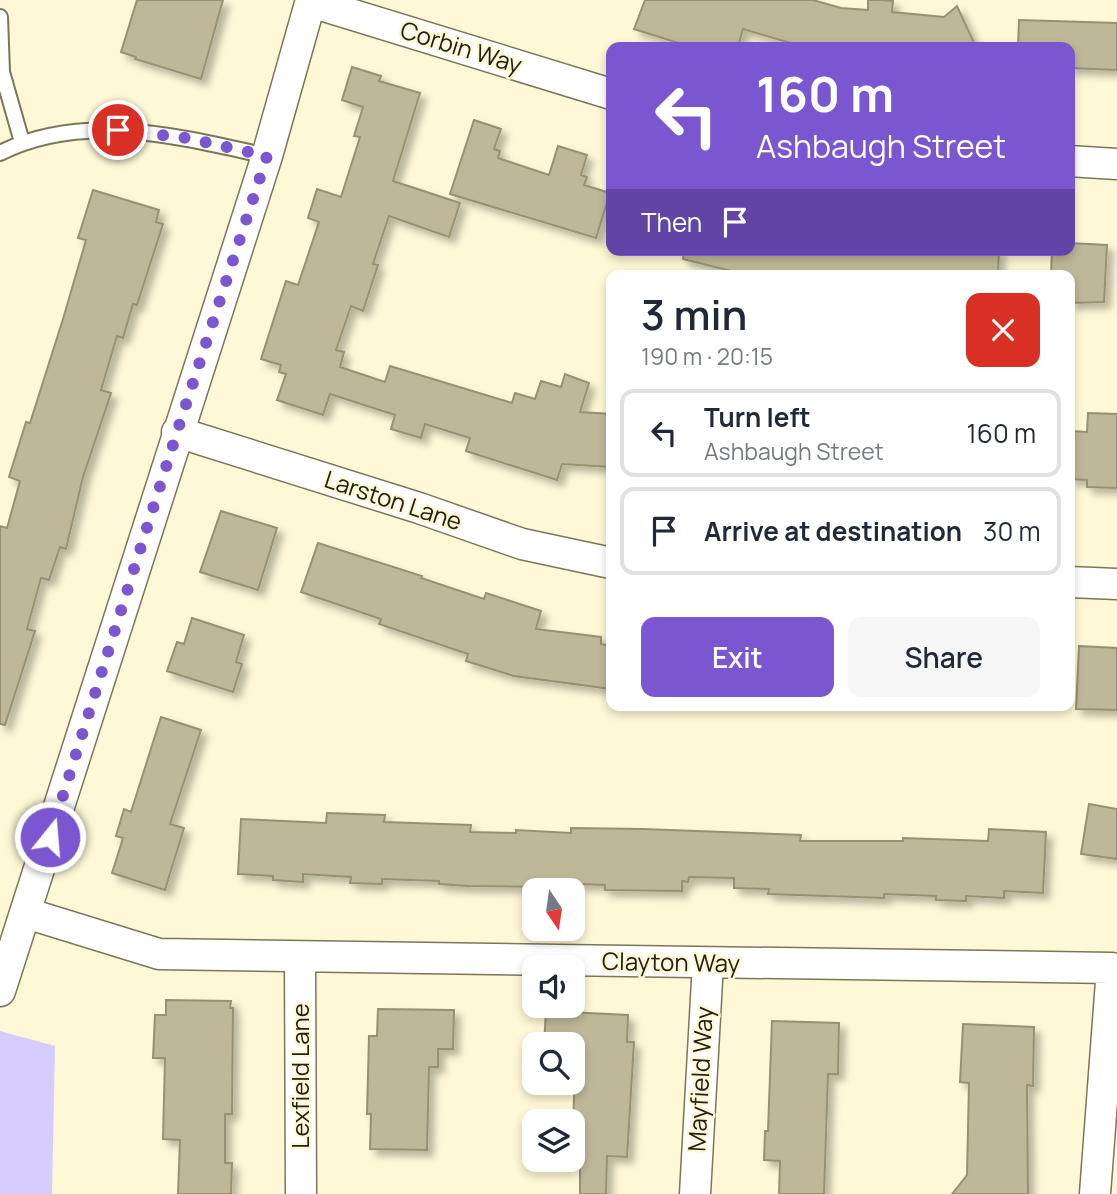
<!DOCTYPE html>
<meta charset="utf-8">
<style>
body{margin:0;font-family:Manrope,sans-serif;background:#f6f6f7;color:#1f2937;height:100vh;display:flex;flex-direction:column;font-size:26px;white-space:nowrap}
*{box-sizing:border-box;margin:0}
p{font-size:23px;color:#747a83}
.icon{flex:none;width:38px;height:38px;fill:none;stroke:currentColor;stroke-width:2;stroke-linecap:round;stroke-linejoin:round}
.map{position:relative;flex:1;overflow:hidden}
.drawer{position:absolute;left:606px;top:270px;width:469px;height:441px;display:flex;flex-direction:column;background:#fff;border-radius:14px;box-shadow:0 4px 10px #0003}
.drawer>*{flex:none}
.hud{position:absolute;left:606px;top:42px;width:469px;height:214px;border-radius:14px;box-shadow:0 4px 10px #0003;background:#7a56d0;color:#fff;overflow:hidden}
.needle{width:46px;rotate:167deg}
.tools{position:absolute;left:522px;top:878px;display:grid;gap:14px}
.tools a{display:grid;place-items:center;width:63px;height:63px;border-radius:14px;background:#fff;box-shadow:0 4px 10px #0003;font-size:35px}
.pin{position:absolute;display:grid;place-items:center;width:60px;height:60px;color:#fff;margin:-30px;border:4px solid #fff;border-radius:50%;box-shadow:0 2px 7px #0007}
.me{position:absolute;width:77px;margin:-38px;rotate:17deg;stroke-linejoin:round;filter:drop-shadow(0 0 5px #0008)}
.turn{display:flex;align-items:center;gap:24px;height:147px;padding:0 35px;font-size:32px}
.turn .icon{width:91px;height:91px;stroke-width:2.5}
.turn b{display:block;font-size:49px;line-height:60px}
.then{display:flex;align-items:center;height:66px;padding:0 35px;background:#0003;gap:14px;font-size:26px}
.round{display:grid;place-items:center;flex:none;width:74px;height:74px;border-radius:14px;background:#f6f6f7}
.head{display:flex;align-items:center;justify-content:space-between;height:119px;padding:0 35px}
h1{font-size:42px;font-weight:600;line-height:52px}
.cta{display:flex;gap:14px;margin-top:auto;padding:14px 35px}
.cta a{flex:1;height:80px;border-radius:14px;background:#7a56d0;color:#fff;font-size:28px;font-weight:600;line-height:80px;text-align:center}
.cta a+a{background:#f6f6f7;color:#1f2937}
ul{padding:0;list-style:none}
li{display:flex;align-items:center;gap:21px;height:88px;margin:0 14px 10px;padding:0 21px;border:4px solid #e0e1e3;border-radius:14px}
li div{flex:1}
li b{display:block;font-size:26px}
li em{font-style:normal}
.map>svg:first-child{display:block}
.green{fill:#d6cdfe}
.building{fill:#bfb898;stroke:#979172;stroke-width:2;filter:url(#shadow)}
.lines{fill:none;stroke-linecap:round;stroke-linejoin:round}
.lane-casing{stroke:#7c7658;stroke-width:18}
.street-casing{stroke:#7c7658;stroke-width:33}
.lane{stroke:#fff;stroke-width:14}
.street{stroke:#fff;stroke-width:30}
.route{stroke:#7a56d0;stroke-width:12;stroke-dasharray:0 21.6}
.labels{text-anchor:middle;stroke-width:5;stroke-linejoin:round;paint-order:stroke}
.street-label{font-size:24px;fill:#232014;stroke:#fef8d6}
</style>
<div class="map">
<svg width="1117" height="1194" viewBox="0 0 1117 1194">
<defs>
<filter id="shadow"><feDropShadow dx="6" dy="6" stdDeviation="3.5" flood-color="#0004"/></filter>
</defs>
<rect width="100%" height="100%" fill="#fef8d6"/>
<path class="green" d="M0,1031L55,1046L52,1194H0Z"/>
<path class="building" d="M137,0H223L201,79L135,59L136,57L121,52Z
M645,0H813L841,8L868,10V0H880L893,1L892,12L944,17L957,6L976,47H804L743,29L738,47H691L634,29Z
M1019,20L1117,23V70L1069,68V47H1018Z
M352,67L381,76L379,81L420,93L393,181L460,203L449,237L389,216L373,264L378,265L363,311L351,306L336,350L344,352L340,367L385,382L390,366L512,403L515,393L535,399L541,381L561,387L565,374L589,383L580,412L611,414V467L562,464L557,480L466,451L470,438L425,424L421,438L391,429L395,415L330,394L323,415L277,400L286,374L279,372L281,365L261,359L286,281L298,285L319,222L308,218L317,189L341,197L360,137L354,136L363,107L342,100Z
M474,120L501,129L494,149L500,151L498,158L549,175L558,146L587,155L581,175L587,177L584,185L610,193L596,238L450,194Z
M93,190L159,210L156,222L163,224L137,305L133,304L123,338L117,336L101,390L111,393L83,477L66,549L60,547L49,580L41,578L27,629L35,631L5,725L0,724V526L7,528L20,481L9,477L26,422L30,423L63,319L86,240L78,238Z
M1069,243L1107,245L1104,302L1070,303L1069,275H1051L1052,250H1069Z
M684,250H999L998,275H747L683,259Z
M1088,413L1117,414V488L1087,487V480L1070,479L1071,431L1087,432Z
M221,511L277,528L258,590L200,572Z
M318,543L422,576L421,578L484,599L486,593L541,611L536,629L601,637V644L611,646V689L514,676L466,661L468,654L379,624L381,619L301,592Z
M192,618L244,635L236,662L242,664L233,692L167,671L177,642L184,644Z
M1079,646L1117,648V710L1076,709Z
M161,717L201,730L170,824L184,828L165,890L112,873L123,838L116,836L124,809L131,812Z
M1089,804L1117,809V859L1081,854Z
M327,813L385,815L384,822L471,825L470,832L516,833V830L571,833V828L643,829L801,835L800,841H903V838L988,841L989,829L1046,832L1043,893L1004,891V898L966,896V901L936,900V896L884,894V898L768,894L769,889L734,888V878L689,877L688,882L682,881V891L605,890V885L551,883L550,887L468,886L439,884V881L382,879V884L350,883L351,877L303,874V882L273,880V876L238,874L241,819L326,823Z
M166,1000L231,1001L230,1008H233L232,1114H225V1163H232L231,1194H178L180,1140L163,1139L165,1058H153L155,1015H166Z
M378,1009L454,1010L453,1049H438V1067H429L427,1150L370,1149L371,1114H367L369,1036H377Z
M546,1011L628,1015L627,1042H634L627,1157L607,1156L606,1194H580V1155H572L575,1070H572V1045H544Z
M772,1021L839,1023L838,1074H828L824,1194H779L780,1161L764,1160L765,1131H768Z
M963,1024L1034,1027L1033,1086L1027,1085L1028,1194H952L967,1175L969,1083L960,1082Z"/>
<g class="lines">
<g class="lane-casing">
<path id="lane" d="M0,17L2,72L22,142
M0,153C83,111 181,137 267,156"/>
</g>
<g class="street-casing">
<path id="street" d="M311,2L611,94
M1069,161L1117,164
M177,432L419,508L522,544L611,563
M1069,582L1117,584
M26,913L159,954L1112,968L1095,1194
M300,957L301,1194
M0,991L267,156L311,0
M695,1194L708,963"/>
</g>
<use href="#lane" class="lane"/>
<use href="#street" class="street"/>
</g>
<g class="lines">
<path class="route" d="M50,837L177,432L267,156L186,138L118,130"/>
</g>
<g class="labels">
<g class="street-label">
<text transform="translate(461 48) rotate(17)" y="8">Corbin Way</text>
<text transform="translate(393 501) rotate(18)" y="8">Larston Lane</text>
<text transform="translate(671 963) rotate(1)" y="8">Clayton Way</text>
<text transform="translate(301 1076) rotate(-90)" y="8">Lexfield Lane</text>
<text transform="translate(701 1079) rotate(-87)" y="8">Mayfield Way</text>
</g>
</g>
</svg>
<div class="tools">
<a><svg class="needle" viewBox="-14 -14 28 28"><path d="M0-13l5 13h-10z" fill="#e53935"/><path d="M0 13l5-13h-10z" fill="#747a83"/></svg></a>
<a><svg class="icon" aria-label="sound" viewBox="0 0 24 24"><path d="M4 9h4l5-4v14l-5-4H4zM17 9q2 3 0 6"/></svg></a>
<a><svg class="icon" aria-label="search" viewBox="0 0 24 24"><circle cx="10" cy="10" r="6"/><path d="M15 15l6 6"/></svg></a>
<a><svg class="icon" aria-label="layers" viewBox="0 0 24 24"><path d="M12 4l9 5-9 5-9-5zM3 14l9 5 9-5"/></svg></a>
</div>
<div class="pin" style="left:118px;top:130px;background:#d93025"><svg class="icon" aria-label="arrive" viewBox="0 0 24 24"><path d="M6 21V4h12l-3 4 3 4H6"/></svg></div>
<svg class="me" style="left:50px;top:837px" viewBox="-20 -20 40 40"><circle r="17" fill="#7a56d0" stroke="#fff" stroke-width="3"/><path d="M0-11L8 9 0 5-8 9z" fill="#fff"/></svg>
<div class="hud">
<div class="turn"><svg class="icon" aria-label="left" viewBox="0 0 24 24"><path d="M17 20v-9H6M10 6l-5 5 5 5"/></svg><div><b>160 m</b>Ashbaugh Street</div></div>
<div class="then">Then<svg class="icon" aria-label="arrive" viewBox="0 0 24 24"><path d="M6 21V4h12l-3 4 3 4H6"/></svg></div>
</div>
<section class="drawer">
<div class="head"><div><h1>3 min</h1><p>190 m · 20:15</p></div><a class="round" style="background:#d93025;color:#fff"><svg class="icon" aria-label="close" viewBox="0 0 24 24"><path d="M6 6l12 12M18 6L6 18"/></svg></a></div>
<ul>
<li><svg class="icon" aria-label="left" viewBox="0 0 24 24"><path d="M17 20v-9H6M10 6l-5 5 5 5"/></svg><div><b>Turn left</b><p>Ashbaugh Street</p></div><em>160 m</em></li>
<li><svg class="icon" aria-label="arrive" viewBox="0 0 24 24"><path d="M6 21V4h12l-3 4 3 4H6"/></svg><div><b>Arrive at destination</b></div><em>30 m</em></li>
</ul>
<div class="cta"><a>Exit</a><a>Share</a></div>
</section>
</div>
